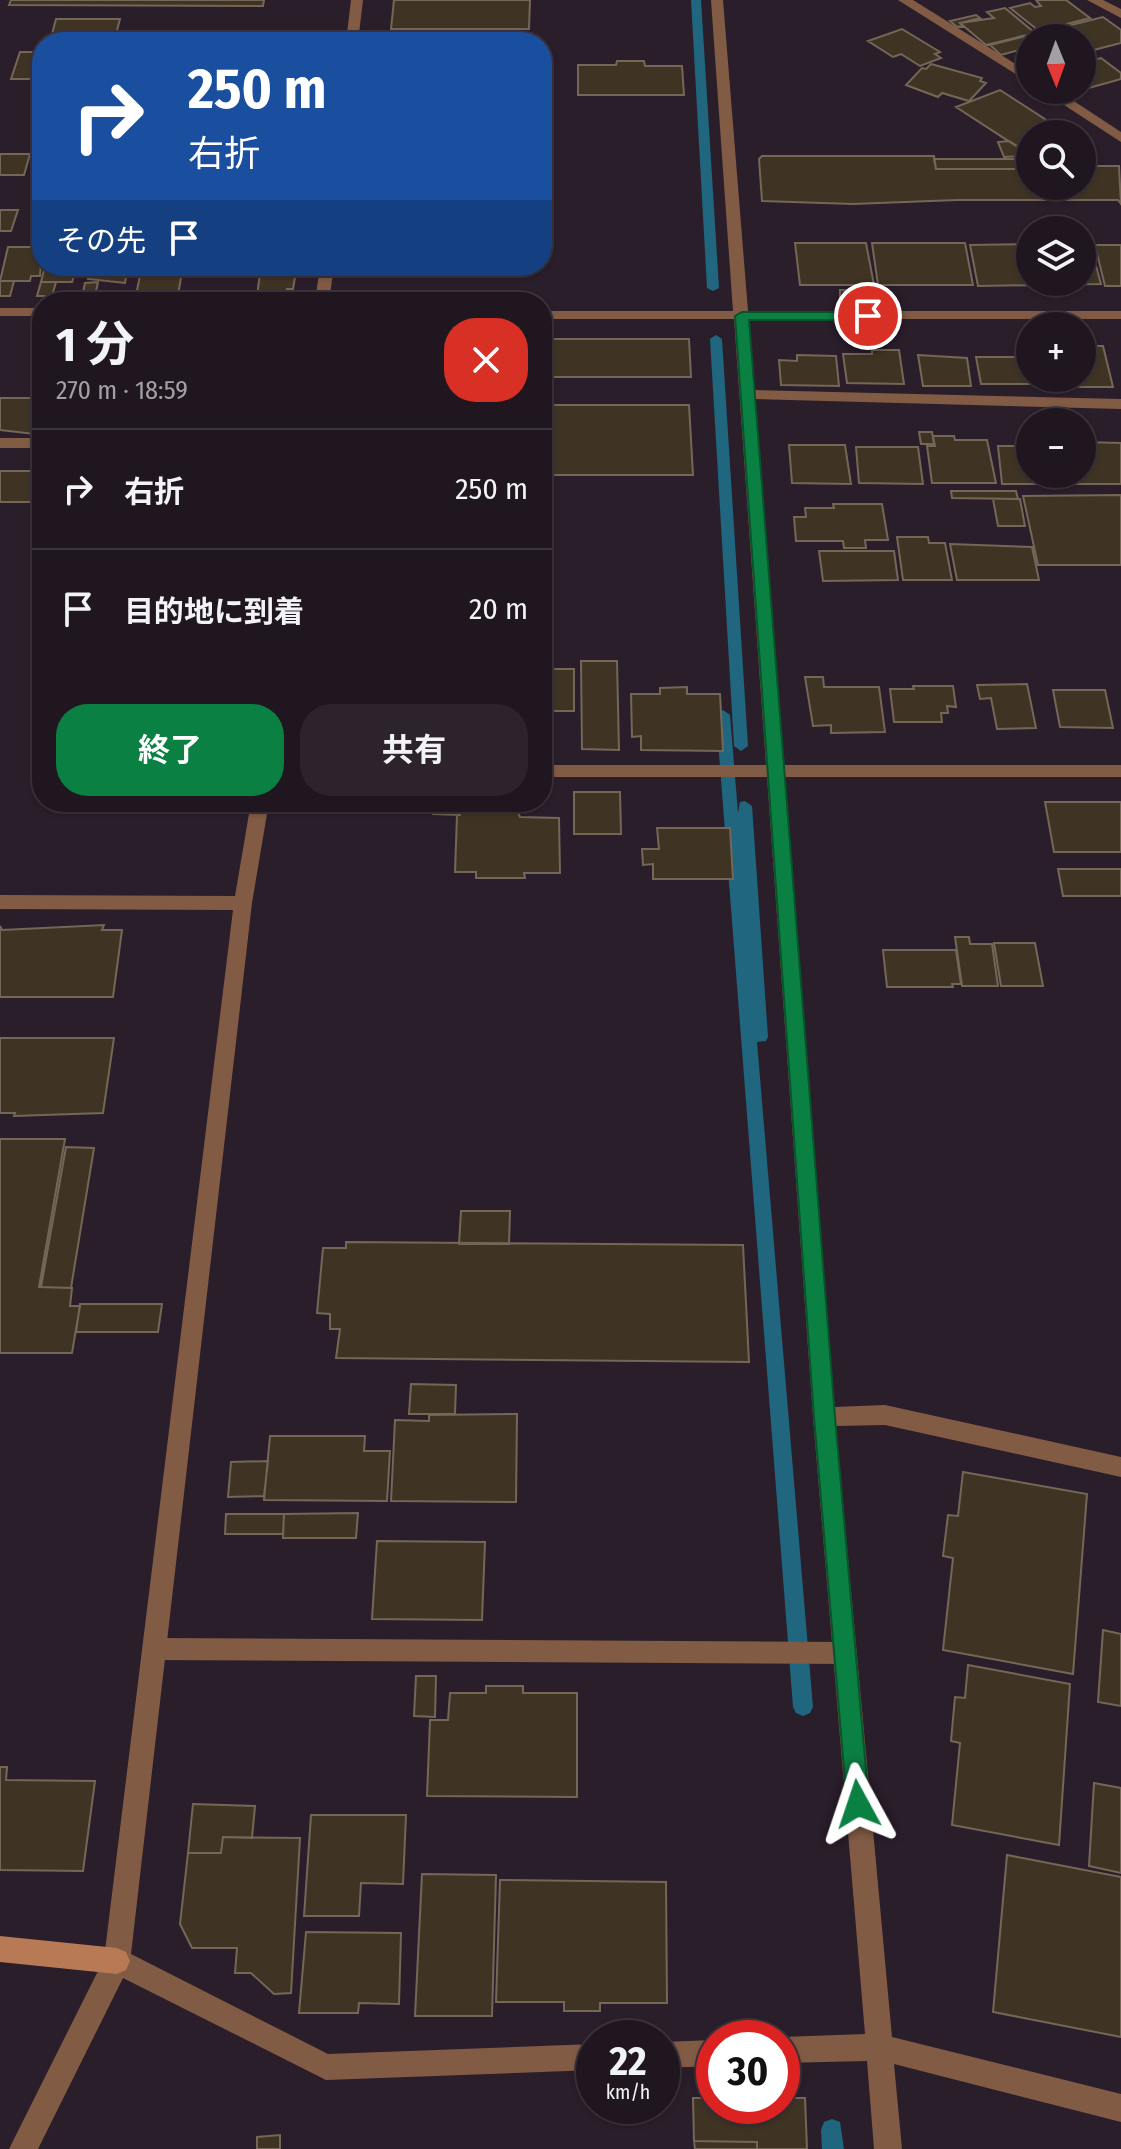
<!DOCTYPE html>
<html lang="ja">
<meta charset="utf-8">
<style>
body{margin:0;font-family:"Fira Sans Condensed","Noto Sans JP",sans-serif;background:#2d232d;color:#f1f3f6;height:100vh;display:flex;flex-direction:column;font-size:30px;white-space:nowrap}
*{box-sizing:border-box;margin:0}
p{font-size:26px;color:#a29fa5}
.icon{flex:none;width:44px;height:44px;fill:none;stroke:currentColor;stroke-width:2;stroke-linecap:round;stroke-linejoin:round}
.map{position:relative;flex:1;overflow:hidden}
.details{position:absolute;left:32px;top:292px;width:520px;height:520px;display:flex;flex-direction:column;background:#201620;border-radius:32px;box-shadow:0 2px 6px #0004,0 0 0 2px #3d353e}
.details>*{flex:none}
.guide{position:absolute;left:32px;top:32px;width:520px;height:244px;border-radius:32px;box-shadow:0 2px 6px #0004,0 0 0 2px #3d353e;background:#1a4fa0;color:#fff;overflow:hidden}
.needle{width:52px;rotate:179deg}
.tools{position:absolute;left:1016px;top:24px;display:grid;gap:16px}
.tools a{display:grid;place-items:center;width:80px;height:80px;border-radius:50%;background:#201620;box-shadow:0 2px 6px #0004,0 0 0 2px #3d353e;font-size:40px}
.speed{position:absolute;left:576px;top:2020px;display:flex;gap:16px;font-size:40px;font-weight:700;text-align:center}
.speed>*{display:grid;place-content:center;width:104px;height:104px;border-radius:50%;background:#201620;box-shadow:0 2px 6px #0004,0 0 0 2px #3d353e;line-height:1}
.speed small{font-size:20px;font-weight:400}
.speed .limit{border:12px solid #d22;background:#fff;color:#111}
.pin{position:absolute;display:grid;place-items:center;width:68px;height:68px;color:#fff;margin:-34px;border:4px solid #fff;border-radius:50%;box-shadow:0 2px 8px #0007}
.me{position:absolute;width:88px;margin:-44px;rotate:355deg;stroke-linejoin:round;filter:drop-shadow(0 0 6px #0008)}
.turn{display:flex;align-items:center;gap:28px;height:168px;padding:0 24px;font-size:36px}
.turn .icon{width:104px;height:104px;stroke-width:2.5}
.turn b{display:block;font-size:56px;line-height:68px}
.then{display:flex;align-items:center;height:76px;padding:0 24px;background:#0003;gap:16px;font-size:30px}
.round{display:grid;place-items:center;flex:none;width:84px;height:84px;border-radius:32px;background:#2d232d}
.summary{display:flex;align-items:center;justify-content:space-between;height:136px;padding:0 24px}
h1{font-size:48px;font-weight:700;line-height:60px}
.action{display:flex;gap:16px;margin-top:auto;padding:16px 24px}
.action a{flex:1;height:92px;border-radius:32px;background:#0b8043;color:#fff;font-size:32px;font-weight:700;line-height:92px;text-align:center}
.action a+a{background:#2d232d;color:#f1f3f6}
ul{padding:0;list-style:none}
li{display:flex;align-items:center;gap:24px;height:120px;padding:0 24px;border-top:2px solid #3d353e}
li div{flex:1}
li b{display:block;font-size:30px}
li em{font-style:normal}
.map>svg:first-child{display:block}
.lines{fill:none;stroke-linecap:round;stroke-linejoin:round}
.stream{fill:#1f667e;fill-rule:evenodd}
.building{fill:#3f3424;stroke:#746757;stroke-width:2}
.lane{fill:#825b45;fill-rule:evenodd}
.street{fill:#825b45;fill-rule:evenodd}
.secondary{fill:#b87955;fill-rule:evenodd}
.route{fill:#0b8043;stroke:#07532c;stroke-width:2}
</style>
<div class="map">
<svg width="1121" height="2149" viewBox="0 0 1121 2149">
<rect width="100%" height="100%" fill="#2b1e2b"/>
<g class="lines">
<path class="stream" d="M691,0H701L719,288L713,291L707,288Z
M716,335L722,339L748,746L741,751L734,746L710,339Z
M723,710L730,715L738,813L740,802L745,801L752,806L768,1037L766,1041L757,1042L813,1707L810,1713L803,1716L796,1713L793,1707L716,715Z
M832,2119L840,2122L844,2149H822L821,2130L824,2122Z"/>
</g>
<path class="building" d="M11,0H264L263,6L9,5Z
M394,0H530L529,29H391Z
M1066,0L1090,18L1039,31L1010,8L1030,3L1035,7L1041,6L1036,0Z
M1005,8L1035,33L986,45L960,23L994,18L987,12Z
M976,15L980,18L960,23L963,26L957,27L950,21Z
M1103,17L1121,30V43L1082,53V38L1043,36L1054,33L1051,30Z
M56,19H120L116,34H52Z
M902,29L940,52L935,54L941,58L920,66L901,54L893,57L868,41Z
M1026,36L1030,40V47L1001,55L990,45Z
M441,37H471V42H440Z
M20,52H42V79H11Z
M1101,58L1121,73V79L1082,90V63Z
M617,61H644L645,66H682L684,95H578V65H616Z
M931,64L982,78L980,81L986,83L969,101L942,93L938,97L906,85L922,68L926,69Z
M1000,90L1068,134H1030V155L956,107Z
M1009,141L1019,147L1021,156L1004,157L998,142Z
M0,154H30L24,175H0Z
M762,156H934L936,169H1030V186H1082V166H1119L1121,204L1118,200H957L853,204L762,201L759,159Z
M934,159H1030V169H936Z
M0,210H18L11,231H0Z
M795,243H866L874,285H800Z
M872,243H965L973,285H878Z
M1030,244V282H1082V244H1090L1101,284L978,286L970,245Z
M1095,245H1121V286H1105Z
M8,247H42L40,276H31L30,281H0Z
M45,266H86L84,276H74L72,282H41Z
M91,266H128L125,283L88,279Z
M142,266H183L178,295H136Z
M261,266H297L293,289H287L286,296H257Z
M0,281H14L10,296H0Z
M41,282H56L52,296H37Z
M98,282L95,296L82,297L85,283Z
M840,290L875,291L876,298H840Z
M542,339H689L691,377H542Z
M1082,346H1103L1113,387H1051L1049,378H1082Z
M872,350H899L904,384L847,383L843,354H872Z
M797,355L836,356L839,386L781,385L779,360L797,361Z
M918,355L967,358L971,386H923Z
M976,357H1030V378H1044L1045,384H981Z
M0,398H42V430H35L34,434L0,430Z
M542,405H689L693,475H542Z
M919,432H932L934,444H921Z
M933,436H954L955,440H987L996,483H932L927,446H935Z
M1082,442L1121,443V484H1073L1071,474H1082Z
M789,445H845L851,484L792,483Z
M998,446H1030V474H1059L1061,484H1002Z
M856,447H918L923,484L859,483Z
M0,471H42L37,502H0Z
M951,491H1016L1018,499L952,498Z
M1121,495V565H1038L1023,496Z
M993,499H1020L1025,526H998Z
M833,504H882L888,540H865L866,548H844L843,541H796L794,517H806L805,508H834Z
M897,537H928L929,543H945L952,580H903Z
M950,544L1032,547L1039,580H957Z
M819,551H894L898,580L823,581Z
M581,661H617L619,750L582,749Z
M542,669H574V711H542Z
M805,677H823L824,687H879L885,732L831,733V725L813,726Z
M1027,684L1036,728L997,729L991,698L980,699L977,685Z
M913,686H953L956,707L947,706L948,713H941L942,722H894L890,689H914Z
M687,687V694H720L723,751L641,750V736L632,737L631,694H660V688Z
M1053,690H1105L1113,728L1060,727Z
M574,792H620L621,834H574Z
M434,802H481V808H459L458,815L433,814Z
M1045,802H1121V852H1054Z
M460,810H517L520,817L559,818L560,873H524L525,878H476V872H455L457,815H460Z
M657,828H730L733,879H653V864L643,865L642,849H659Z
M1058,869H1121V896H1063Z
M104,925L102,930H122L113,997H0V926L2,930Z
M955,937H969L970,944H992L998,986H962Z
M994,943H1035L1043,986H1001Z
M883,950H956L961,984H952L953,987H887Z
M0,1038H114L103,1113L14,1116L15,1113H0Z
M0,1139H65L39,1287L72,1288L70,1306H80L72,1353H0Z
M66,1147L94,1148L71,1288L41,1287Z
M461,1211H510L509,1244H459Z
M346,1242L743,1245L749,1362L336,1358L340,1329H330V1314L317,1313L323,1248H346Z
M80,1304H162L158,1332H76Z
M411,1384L456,1385L455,1414H409Z
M517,1414L516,1502L391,1501L395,1420L429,1421V1415Z
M270,1436H365L364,1451H390L387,1501L264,1500Z
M268,1461L264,1496L228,1497L231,1462Z
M963,1472L1087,1494L1073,1674L943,1650L953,1558L943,1556L948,1515L958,1516Z
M358,1513L356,1538H283L284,1514Z
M226,1514H284L283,1534H225Z
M377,1541L485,1542L482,1620L372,1619Z
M1103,1630L1121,1634V1706L1098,1702Z
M968,1665L1070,1684L1059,1845L952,1825L960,1743L951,1741L955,1697L965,1698Z
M416,1676H436L435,1717L414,1716Z
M486,1686H523V1693H577V1797L427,1796L430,1720H448L450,1693H486Z
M0,1767H7L6,1780L95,1781L83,1871L0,1870Z
M1094,1783L1121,1788V1873L1089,1866Z
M193,1804L255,1806L252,1838L223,1837L221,1853H188Z
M311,1815H406L403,1884L361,1883L359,1916H304Z
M223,1837L300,1838L291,1993L274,1994L251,1973H235L237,1948H192L180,1924L188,1853H221Z
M1007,1855L1121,1877V2037L993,2012Z
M422,1874L496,1875L492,2016H415Z
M500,1880L666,1882L667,2003H600V2011H564V2002H496Z
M306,1932L401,1933L399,2004L359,2003L358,2013H299Z
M693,2098H714V2106H782V2098H805L807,2149H757V2142L694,2141Z
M280,2135V2149H257V2137Z
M694,2141L757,2142V2149H695Z"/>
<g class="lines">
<path class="lane" d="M155,1638L845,1642L853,1645L857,1653L853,1661L845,1664L155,1660L147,1657L143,1649L147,1641Z"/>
<path class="street" d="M351,0H363L358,42H346Z
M711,0H723L748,311H1121V319H749L754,390L1121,399V409L755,399L784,765H1121V777H785L834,1407L885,1405L1121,1457V1477L885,1425L836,1426L892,2037L1121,2094V2122L894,2064L902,2149H874L867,2061L782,2063V2038H779L782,2037L865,2034L813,1417L767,777H542V765H766L734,319H542V311H733Z
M898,0H913L1030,73V83Z
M1087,0H1103L1121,9V18Z
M1041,90H1057L1121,132V142Z
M320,266H334L329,302H315Z
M0,308H42V316H0Z
M0,438H42V448H0Z
M251,802H269L252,903L131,1954L328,2054L594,2044V2070L326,2080L123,1978L38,2149H9L104,1959L233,910L0,909V895L235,896Z
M714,2040V2066L662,2068V2042Z"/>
<path class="secondary" d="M0,1936L117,1948L126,1952L130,1961L126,1970L117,1974L0,1962Z"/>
</g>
<path class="route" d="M742,312H868L875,316L868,320H749L835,1417L869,1804L866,1812L858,1815L850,1812L847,1804L814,1417L735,316Z"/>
</svg>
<div class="tools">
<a><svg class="needle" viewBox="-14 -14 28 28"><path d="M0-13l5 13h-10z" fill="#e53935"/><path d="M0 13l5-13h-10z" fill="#a29fa5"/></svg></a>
<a><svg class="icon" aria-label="search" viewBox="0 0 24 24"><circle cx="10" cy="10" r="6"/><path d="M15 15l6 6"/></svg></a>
<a><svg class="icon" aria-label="layers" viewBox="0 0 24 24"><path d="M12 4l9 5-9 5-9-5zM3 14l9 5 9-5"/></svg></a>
<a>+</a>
<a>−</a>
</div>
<div class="speed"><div>22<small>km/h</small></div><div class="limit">30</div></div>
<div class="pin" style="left:868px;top:316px;background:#d93025"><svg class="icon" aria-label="arrive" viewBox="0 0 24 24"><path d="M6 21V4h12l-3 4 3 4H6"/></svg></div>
<svg class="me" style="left:858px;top:1804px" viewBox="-20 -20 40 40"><path d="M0-17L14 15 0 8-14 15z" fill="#0b8043" stroke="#fff" stroke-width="4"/></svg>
<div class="guide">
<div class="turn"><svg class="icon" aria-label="right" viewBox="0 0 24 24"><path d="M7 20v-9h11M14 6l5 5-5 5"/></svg><div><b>250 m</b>右折</div></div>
<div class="then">その先<svg class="icon" aria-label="arrive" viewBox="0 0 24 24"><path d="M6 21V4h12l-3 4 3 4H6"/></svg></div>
</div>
<section class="details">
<div class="summary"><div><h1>1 分</h1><p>270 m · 18:59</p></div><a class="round" style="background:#d93025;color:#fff"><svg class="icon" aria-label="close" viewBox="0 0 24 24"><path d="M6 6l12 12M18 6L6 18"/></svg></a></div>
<ul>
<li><svg class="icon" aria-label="right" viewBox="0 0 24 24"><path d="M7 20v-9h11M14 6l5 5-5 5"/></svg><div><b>右折</b></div><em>250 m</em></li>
<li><svg class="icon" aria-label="arrive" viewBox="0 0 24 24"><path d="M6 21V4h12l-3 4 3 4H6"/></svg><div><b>目的地に到着</b></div><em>20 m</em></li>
</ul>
<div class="action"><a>終了</a><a>共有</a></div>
</section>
</div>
